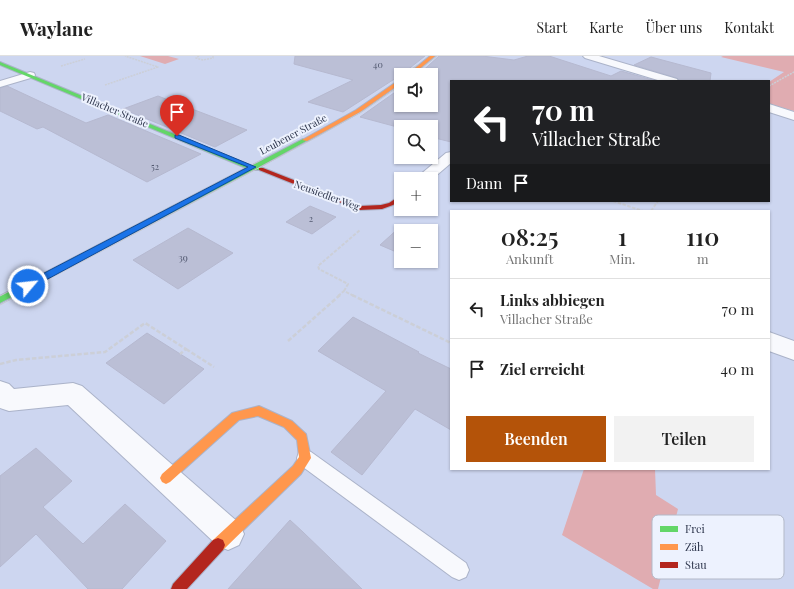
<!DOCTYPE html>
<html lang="de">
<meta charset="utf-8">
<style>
body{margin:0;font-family:"Playfair Display",serif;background:#f2f2f2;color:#222;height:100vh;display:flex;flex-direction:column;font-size:15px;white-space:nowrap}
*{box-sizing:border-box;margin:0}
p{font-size:13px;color:#767676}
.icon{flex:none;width:22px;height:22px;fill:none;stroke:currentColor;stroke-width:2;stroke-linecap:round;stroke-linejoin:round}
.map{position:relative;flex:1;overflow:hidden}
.side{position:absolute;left:450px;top:154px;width:320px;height:260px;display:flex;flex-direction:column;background:#fff;border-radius:0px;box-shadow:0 1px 3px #0004}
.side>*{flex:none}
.top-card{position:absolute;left:450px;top:24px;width:320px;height:122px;border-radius:0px;box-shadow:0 1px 3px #0004;background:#202124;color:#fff;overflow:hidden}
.controls{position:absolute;left:394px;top:12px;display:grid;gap:8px}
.controls a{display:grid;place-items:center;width:44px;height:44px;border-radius:0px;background:#fff;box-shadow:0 1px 3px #0004;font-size:20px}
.pin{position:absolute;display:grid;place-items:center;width:34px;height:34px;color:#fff;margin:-41px -17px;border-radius:50% 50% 50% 0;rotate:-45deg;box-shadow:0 0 4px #0007}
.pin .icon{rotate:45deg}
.me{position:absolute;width:44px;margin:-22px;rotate:62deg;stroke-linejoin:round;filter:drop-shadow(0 0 3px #0008)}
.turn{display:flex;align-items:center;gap:14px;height:84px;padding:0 16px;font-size:18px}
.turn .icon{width:52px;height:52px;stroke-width:2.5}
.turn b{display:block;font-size:28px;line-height:34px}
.then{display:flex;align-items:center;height:38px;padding:0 16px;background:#0003;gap:8px;font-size:15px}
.eta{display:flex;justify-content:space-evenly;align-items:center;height:68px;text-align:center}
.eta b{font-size:24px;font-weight:600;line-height:28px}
.primary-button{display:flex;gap:8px;margin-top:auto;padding:8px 16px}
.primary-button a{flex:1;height:46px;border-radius:0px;background:#b45309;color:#fff;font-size:16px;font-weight:600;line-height:46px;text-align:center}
.primary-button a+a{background:#f2f2f2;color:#222}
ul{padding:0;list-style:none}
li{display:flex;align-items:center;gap:12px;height:60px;padding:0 16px;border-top:1px solid #e0e0e0}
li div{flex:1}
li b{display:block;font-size:15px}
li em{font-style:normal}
header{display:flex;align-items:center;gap:24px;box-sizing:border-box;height:56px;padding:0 20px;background:#fff;border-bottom:1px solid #e0e0e0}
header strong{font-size:19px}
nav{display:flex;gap:22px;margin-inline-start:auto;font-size:14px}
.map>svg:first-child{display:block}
.green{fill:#e0acb1}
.building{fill:#bbbfd6;stroke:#b6b9d0}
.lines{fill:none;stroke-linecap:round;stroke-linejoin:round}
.lane-casing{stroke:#abb3c9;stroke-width:2}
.street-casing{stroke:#abb3c9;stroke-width:2}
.fast-casing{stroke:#abb3c9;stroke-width:2}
.slow-casing{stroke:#abb3c9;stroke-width:2}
.jam-casing{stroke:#abb3c9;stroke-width:2}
.path-far2{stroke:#cccfd7;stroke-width:1.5;stroke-dasharray:2 1;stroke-linecap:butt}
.path-far1{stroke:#cccfd7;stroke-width:2;stroke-dasharray:3.5 1.5;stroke-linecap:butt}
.path{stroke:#cccfd7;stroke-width:2.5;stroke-dasharray:4.5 2;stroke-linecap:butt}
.lane{fill:#f8f9fd;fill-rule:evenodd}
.street{fill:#f8f9fd;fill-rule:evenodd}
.fast{fill:#63d668;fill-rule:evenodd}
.slow{fill:#ff974d;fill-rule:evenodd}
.jam{fill:#b3261e;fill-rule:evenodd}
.tram{stroke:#c4c7ce;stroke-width:1}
.route{fill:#1a73e8;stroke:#114b97}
.labels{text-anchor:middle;stroke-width:4;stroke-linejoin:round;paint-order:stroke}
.far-number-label{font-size:9px;fill:#525970}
.far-street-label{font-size:10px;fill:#2b334a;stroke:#edf2fe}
.number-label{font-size:10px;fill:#525970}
.key{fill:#edf2fe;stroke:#b3b9c8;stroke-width:1}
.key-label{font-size:11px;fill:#2b334a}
</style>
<header>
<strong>Waylane</strong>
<nav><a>Start</a><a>Karte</a><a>Über uns</a><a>Kontakt</a></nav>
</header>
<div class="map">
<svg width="794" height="533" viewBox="0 0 794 533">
<rect width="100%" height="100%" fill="#cdd6f0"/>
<path class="green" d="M140,0H168L179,3L165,8Z
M723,0H794V55L769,48V26L784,16L721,1Z
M584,413H655L656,439L678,453L658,533H653L562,479Z"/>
<path class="building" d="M295,0H425L401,19V21L396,22L343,56L308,46L353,24L294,8Z
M439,0H482L514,4L528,0H549L611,20L621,15L656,25H451V86L431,81V71H401V72L360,61L401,32V49H431V19H418Z
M651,1L711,17L710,25H679L677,22L634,9Z
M7,30L86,67L108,59L201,98L147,126L43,71L37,73L0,55V32Z
M158,40L247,74L215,91L123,53Z
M310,150L336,161L312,178L286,166Z
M401,170L412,175H401V198L380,189Z
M188,172L233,197L178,233L133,204Z
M353,261L419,296L418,297L451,313V374L415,353L362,419L331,396L386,335L318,295Z
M147,277L204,313L164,348L106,307Z
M36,392L72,425L43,451L83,488L125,448L166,485L122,533H88L36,478L0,511V420Z
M290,464L303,476L362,533H228Z"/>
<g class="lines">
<g class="lane-casing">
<path id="lane" d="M305,394L311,396L466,507L469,514L466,521L459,524L452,521L299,408L297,402L299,396Z"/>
</g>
<g class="street-casing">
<path id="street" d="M583,0H599L677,23L678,25H661L585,2Z
M30,16L34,17L35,19L34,21L0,31V25Z
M769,48L794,56V64L769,56Z
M451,96V107L431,124L415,123L446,97Z
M769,276L794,285V304L769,295Z
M0,325L9,328L14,333L73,327L82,330L239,467L244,478L239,489L228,494L217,489L68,349L9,355L0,352Z"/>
</g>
<g class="fast-casing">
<path id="fast" d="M0,6L249,109L251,110L303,83L308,84L259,111L263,112V114H253L0,247V240L246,112L0,9Z"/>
</g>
<g class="slow-casing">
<path id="slow" d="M430,0H435L412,19H407Z
M399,24H401V27L360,56L307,85L302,84L356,54Z
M259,350L292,365L306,378L311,402L301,418L223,494L218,496L213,494L211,489L213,484L293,410L299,401L297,384L284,371L258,360L239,364L170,426L166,428L162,426L160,422L162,418L232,357Z"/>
</g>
<g class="jam-casing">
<path id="jam" d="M259,112H263L360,150L381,149L389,147L401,139V144L393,149L382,153L359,154L259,114Z
M218,482L223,484L225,489L223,494L187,533H171L173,528L213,484Z"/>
</g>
<path class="path-far2" d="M199,0L196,2L203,4L213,2V0
M61,10L85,3
M105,29L158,11L125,0
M769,30L794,16"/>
<path class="path-far1" d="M613,145L643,155
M651,155L658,145
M344,235L348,228L319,213L318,210L360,174
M338,240L344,235L354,240"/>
<path class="path" d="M352,239L451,287
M288,285L340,239
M186,293L214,311
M0,308L16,304L105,296L145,267L186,293L180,298"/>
<use href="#lane" class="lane"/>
<use href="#street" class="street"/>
<use href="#fast" class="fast"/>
<use href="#slow" class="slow"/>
<use href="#jam" class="jam"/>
<path class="tram" d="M404,19L417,9
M413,19L437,0
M0,240L263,103
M0,249L317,81L363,55L401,29"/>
</g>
<path class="route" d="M175,79H179L256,111L31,232H25L24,230L25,227L248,111L175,82Z"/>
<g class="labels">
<g class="far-number-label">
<text x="378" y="12">40</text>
<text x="155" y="114">52</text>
<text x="311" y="166">2</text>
</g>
<g class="far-street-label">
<text transform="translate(115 54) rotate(23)" y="4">Villacher Straße</text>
<text transform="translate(293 78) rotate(-28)" y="4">Leubener Straße</text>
<text transform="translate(327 139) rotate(20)" y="4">Neusiedler Weg</text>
</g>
<g class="number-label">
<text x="183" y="205">39</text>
</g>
</g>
<rect x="652" y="459" width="132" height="64" rx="6" class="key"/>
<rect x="660" y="470" width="18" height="6" fill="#63d668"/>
<rect x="660" y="488" width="18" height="6" fill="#ff974d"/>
<rect x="660" y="506" width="18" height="6" fill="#b3261e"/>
<g class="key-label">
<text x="685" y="477">Frei</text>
<text x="685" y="495">Zäh</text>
<text x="685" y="513">Stau</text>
</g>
</svg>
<div class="controls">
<a><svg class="icon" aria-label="sound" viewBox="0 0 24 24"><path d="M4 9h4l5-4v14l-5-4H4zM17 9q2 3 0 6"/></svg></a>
<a><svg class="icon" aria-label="search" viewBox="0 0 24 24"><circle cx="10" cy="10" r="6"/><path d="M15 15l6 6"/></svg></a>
<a>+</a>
<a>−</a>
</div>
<div class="pin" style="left:177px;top:80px;background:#d93025"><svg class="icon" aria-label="arrive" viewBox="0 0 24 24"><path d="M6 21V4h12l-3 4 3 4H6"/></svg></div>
<svg class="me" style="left:28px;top:230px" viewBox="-20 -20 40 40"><circle r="17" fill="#1a73e8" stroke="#fff" stroke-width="3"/><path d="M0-11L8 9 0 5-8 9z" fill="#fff"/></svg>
<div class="top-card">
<div class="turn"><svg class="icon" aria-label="left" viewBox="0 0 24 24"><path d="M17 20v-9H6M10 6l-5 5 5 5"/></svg><div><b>70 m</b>Villacher Straße</div></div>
<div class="then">Dann<svg class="icon" aria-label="arrive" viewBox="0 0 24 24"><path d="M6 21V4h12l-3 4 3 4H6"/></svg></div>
</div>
<section class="side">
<div class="eta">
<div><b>08:25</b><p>Ankunft</p></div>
<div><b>1</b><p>Min.</p></div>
<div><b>110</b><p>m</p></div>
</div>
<ul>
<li><svg class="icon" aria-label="left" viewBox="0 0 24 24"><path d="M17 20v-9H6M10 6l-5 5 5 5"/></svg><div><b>Links abbiegen</b><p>Villacher Straße</p></div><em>70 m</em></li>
<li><svg class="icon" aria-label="arrive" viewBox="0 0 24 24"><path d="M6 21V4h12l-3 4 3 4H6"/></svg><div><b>Ziel erreicht</b></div><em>40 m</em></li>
</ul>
<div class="primary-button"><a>Beenden</a><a>Teilen</a></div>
</section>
</div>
